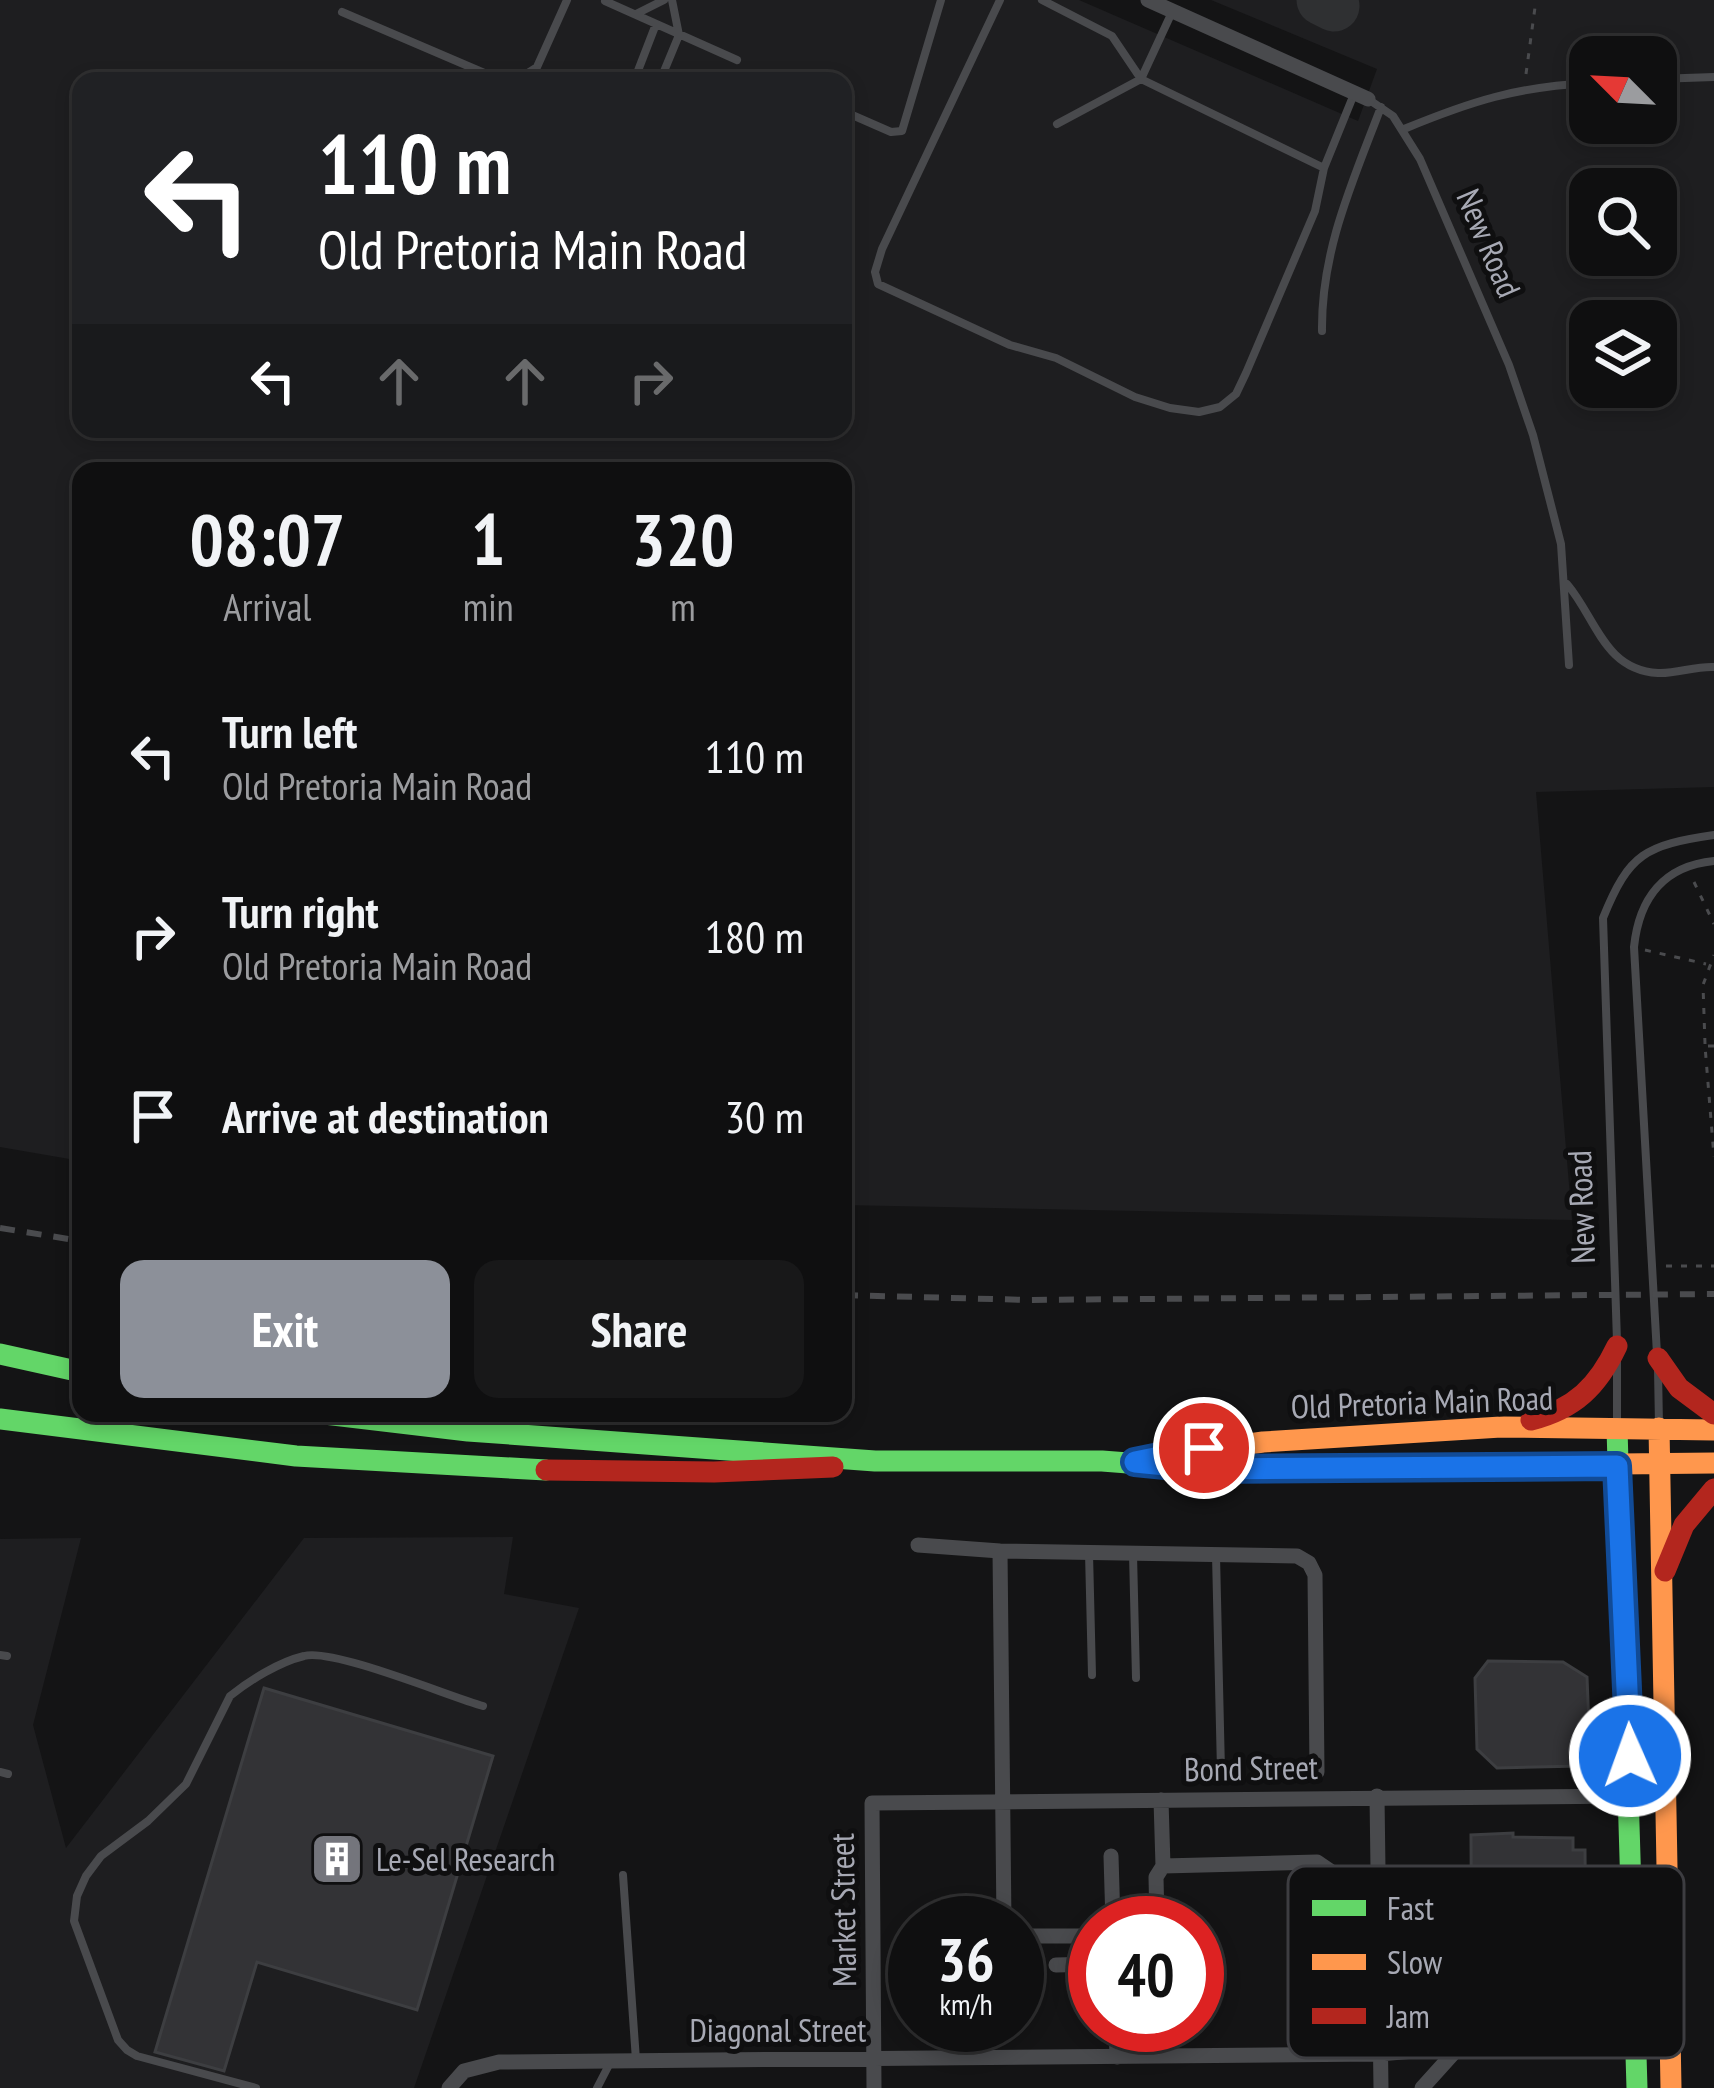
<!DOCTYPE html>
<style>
body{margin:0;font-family:"PT Sans Narrow",sans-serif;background:#181819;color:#f1f3f6;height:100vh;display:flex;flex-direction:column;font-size:45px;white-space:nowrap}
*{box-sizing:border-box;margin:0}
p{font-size:39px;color:#9b9c9f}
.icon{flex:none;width:66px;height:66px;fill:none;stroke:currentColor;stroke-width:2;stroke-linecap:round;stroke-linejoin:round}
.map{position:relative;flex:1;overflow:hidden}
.side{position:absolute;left:72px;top:462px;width:780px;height:960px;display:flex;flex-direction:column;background:#0f0f10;border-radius:24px;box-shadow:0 6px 18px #0003,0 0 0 3px #2f2f30}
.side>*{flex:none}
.hud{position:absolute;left:72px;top:72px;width:780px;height:366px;border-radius:24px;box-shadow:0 6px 18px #0003,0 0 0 3px #2f2f30;background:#202124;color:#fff;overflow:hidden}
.needle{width:78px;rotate:294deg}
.fabs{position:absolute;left:1569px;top:36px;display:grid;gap:24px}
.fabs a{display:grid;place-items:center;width:108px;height:108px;border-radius:24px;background:#0f0f10;box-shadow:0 6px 18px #0003,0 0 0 3px #2f2f30;font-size:60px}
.speed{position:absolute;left:888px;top:1896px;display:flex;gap:24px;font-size:60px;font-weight:700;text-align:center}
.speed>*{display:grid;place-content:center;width:156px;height:156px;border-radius:50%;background:#0f0f10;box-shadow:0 6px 18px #0003,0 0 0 3px #2f2f30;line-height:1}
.speed small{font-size:30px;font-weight:400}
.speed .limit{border:18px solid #d22;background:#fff;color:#111}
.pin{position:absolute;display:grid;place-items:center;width:102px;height:102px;color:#fff;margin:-51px;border:6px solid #fff;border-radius:50%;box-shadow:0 3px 12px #0007}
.me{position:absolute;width:132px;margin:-66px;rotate:358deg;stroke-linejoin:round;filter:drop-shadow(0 0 9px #0008)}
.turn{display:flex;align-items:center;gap:42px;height:252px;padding:0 48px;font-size:54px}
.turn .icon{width:156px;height:156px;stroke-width:2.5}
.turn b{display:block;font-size:84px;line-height:102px}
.lanes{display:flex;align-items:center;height:114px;padding:0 48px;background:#0003;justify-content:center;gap:60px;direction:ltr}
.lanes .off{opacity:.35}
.eta{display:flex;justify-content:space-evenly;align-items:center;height:204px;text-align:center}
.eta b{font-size:72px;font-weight:700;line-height:84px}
.button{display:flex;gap:24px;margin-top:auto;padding:24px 48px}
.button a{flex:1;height:138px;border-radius:24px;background:#8c9099;color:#fff;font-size:48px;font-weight:700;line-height:138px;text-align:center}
.button a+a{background:#181819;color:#f1f3f6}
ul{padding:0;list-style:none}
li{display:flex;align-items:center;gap:36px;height:180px;padding:0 48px}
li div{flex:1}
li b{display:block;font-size:45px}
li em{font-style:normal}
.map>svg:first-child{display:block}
.built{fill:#1e1e20;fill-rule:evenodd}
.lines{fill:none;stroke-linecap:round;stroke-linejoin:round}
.taxiway{stroke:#2f3032;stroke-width:51}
.building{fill:#333336;stroke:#3d3e41;stroke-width:3}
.path{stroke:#4a4b4e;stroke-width:3;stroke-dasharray:6 9;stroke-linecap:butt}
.lane{stroke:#494a4d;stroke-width:8}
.street{stroke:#494a4d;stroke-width:15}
.fast{stroke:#63d668;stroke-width:21}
.slow{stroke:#ff974d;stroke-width:21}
.jam{stroke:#b3261e;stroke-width:21}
.rail{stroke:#4a4b4e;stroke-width:6;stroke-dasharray:15 12;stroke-linecap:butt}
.route-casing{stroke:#114b97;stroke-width:30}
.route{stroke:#1a73e8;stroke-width:21}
.labels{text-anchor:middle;stroke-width:10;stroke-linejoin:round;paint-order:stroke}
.street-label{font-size:33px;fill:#a7a9b4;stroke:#0f0f10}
.poi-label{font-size:33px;fill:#a7a9b4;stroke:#0f0f10;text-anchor:start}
.key{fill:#0f0f10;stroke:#3d3d41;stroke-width:3}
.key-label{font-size:33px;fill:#a7a9b4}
</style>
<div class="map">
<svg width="1714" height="2088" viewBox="0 0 1714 2088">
<rect width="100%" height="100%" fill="#141415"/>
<path class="built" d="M0,0H1079L1358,121L1377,69L1211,0H1714V787L1536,792L1572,1220L843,1205V471H81V1161L0,1147ZM1590,57H1656V123H1590ZM81,81H843V429H81ZM1590,189H1656V255H1590ZM1590,321H1656V387H1590Z
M513,1537L504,1594L579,1608L414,2088H0V1539L81,1538L33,1725L66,1848L304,1538Z"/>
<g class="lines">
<path class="taxiway" d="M1322,0L1334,6"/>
</g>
<path class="building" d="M1488,1661L1563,1662L1587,1677L1590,1751L1580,1766L1497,1768L1477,1749L1475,1678Z
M264,1688L493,1756L417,2010L257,1962L224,2071L155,2052Z
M1513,1833V1837L1573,1838V1850H1585L1586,1984L1574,1983V1998H1559V2015H1472L1471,1835Z"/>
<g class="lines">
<path class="path" d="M1526,74L1536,0
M1694,882L1714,924
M1645,950L1706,964
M1705,1044L1703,985L1714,955
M1714,1046H1705L1714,1157
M1666,1266H1714"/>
<path class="lane" d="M1000,0L882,249L875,272L878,284L1010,345L1056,358L1135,397L1170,408L1199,412L1220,407L1236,394L1246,373L1315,211L1324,168L1141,79L1112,36L1042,0
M605,1L737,60
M342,12L503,81
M636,14L664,0
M1656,79L1714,77
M515,81L537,67L567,0
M634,81L656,24
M660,81L679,35L672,0
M1368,99L1393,116L1420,159L1509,365L1533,435L1561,544L1569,665
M843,111L891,132L902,131L941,0
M1057,124L1141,79L1173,10
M1404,129C1472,101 1516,87 1590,83
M1324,168L1354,94
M1322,331C1321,250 1353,181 1381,107
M1567,584C1596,618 1604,670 1658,673C1676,674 1695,666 1714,667
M1617,1341L1603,918C1629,853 1646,845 1714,835
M1657,1354L1634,947C1639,899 1663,866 1714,861
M1658,1369L1659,1426
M1617,1425V1362
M1089,1553L1092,1675
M1133,1554L1136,1678
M1216,1555L1221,1771
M0,1655L7,1656
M0,1772L8,1774
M623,1875L636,2060
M256,2088L137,2056L127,2050L118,2040L74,1921L77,1896L86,1876L101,1856L148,1821L186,1784L230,1696C250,1680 279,1662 304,1656C333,1648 448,1696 483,1706
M597,2088L610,2063"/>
<path class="street" d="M1148,0L1368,99
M918,1545L1000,1551L1297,1556L1309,1563L1315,1575L1317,1772
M1000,1551L1004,1923
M1377,1796L1381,2088
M1161,1800L1163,1866
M1111,1856L1113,1923
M1157,1923L1156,1877L1163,1866L1317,1862L1336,1875L1343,2005
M1017,1936H1095
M1056,1965L1095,1964
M1116,2025L1117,2057
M1157,2025V2055
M449,2088L464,2071L499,2062L1378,2054L1635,2033L1669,2034
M874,2088L872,1803L1631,1796
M1422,2088L1459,2047"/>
<path class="fast" d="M0,1354L81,1372
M316,1413L468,1431L875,1461H1102L1206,1469L1346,1467
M0,1419L296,1456L546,1470
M1617,1429L1637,2088"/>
<path class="slow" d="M1659,1428L1671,2088
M1159,1457L1263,1442L1501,1427L1714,1430
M1346,1467L1714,1463"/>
<path class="jam" d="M1658,1358L1679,1388L1714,1414
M1531,1420C1575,1409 1598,1386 1617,1346
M546,1470L714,1472L833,1467
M1665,1571L1684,1525L1714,1489"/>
<path class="rail" d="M0,1228L81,1241
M843,1295L1029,1300L1714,1294"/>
</g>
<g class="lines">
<g class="route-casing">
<path id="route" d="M1204,1448L1135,1462L1206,1469L1617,1466L1630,1756"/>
</g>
<use href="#route" class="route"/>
</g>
<defs>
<g id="building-square" transform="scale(2.7)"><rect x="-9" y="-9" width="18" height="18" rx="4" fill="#74757c" stroke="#0f0f10"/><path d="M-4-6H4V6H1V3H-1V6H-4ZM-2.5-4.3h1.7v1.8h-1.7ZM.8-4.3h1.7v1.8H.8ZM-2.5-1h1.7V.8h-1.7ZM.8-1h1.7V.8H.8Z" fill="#fff"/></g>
</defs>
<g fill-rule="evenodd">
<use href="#building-square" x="337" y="1859"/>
</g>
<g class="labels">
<g class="street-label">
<text transform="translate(1489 243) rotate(67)" y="12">New Road</text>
<text transform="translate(1581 1207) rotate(-92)" y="12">New Road</text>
<text transform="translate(1422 1402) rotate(-2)" y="12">Old Pretoria Main Road</text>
<text transform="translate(1251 1768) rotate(-1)" y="12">Bond Street</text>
<text transform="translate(843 1910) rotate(-91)" y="12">Market Street</text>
<text x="778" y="2042">Diagonal Street</text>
</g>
<g class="poi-label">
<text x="376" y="1871">Le-Sel Research</text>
</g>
</g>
<rect x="1288" y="1866" width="396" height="192" rx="18" class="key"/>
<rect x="1312" y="1900" width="54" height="16" fill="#63d668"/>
<rect x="1312" y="1954" width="54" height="16" fill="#ff974d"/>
<rect x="1312" y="2008" width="54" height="16" fill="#b3261e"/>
<g class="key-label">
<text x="1387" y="1920">Fast</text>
<text x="1387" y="1974">Slow</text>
<text x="1387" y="2028">Jam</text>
</g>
</svg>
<div class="fabs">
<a><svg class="needle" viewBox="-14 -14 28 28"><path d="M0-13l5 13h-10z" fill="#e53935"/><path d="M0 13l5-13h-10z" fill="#9b9c9f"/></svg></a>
<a><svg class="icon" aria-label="search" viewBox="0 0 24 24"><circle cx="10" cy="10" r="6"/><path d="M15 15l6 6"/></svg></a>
<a><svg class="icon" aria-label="layers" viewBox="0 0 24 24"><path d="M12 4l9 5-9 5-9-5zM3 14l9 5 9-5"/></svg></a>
</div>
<div class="speed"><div>36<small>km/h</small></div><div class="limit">40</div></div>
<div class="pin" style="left:1204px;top:1448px;background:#d93025"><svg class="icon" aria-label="arrive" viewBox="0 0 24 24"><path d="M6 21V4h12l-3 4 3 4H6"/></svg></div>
<svg class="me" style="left:1630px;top:1756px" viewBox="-20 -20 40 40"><circle r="17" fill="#1a73e8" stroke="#fff" stroke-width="3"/><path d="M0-11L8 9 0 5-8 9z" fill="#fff"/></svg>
<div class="hud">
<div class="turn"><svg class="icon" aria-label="left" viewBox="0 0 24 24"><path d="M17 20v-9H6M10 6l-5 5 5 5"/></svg><div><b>110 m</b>Old Pretoria Main Road</div></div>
<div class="lanes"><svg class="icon" aria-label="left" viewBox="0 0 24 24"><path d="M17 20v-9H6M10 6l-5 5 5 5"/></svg><svg class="icon off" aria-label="ahead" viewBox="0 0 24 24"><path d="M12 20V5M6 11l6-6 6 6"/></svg><svg class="icon off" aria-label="ahead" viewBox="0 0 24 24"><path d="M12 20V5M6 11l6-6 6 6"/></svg><svg class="icon off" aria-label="right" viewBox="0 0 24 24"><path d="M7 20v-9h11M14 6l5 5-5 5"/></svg></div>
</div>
<section class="side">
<div class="eta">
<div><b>08:07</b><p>Arrival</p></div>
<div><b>1</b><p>min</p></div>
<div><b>320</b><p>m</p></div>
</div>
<ul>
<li><svg class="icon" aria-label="left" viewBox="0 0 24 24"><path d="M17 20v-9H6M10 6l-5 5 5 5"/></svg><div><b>Turn left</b><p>Old Pretoria Main Road</p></div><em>110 m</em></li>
<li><svg class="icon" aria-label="right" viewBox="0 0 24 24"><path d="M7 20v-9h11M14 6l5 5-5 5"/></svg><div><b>Turn right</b><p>Old Pretoria Main Road</p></div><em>180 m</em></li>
<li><svg class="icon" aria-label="arrive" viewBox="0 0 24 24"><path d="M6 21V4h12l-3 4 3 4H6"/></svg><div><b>Arrive at destination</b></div><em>30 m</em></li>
</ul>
<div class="button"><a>Exit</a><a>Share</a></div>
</section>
</div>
